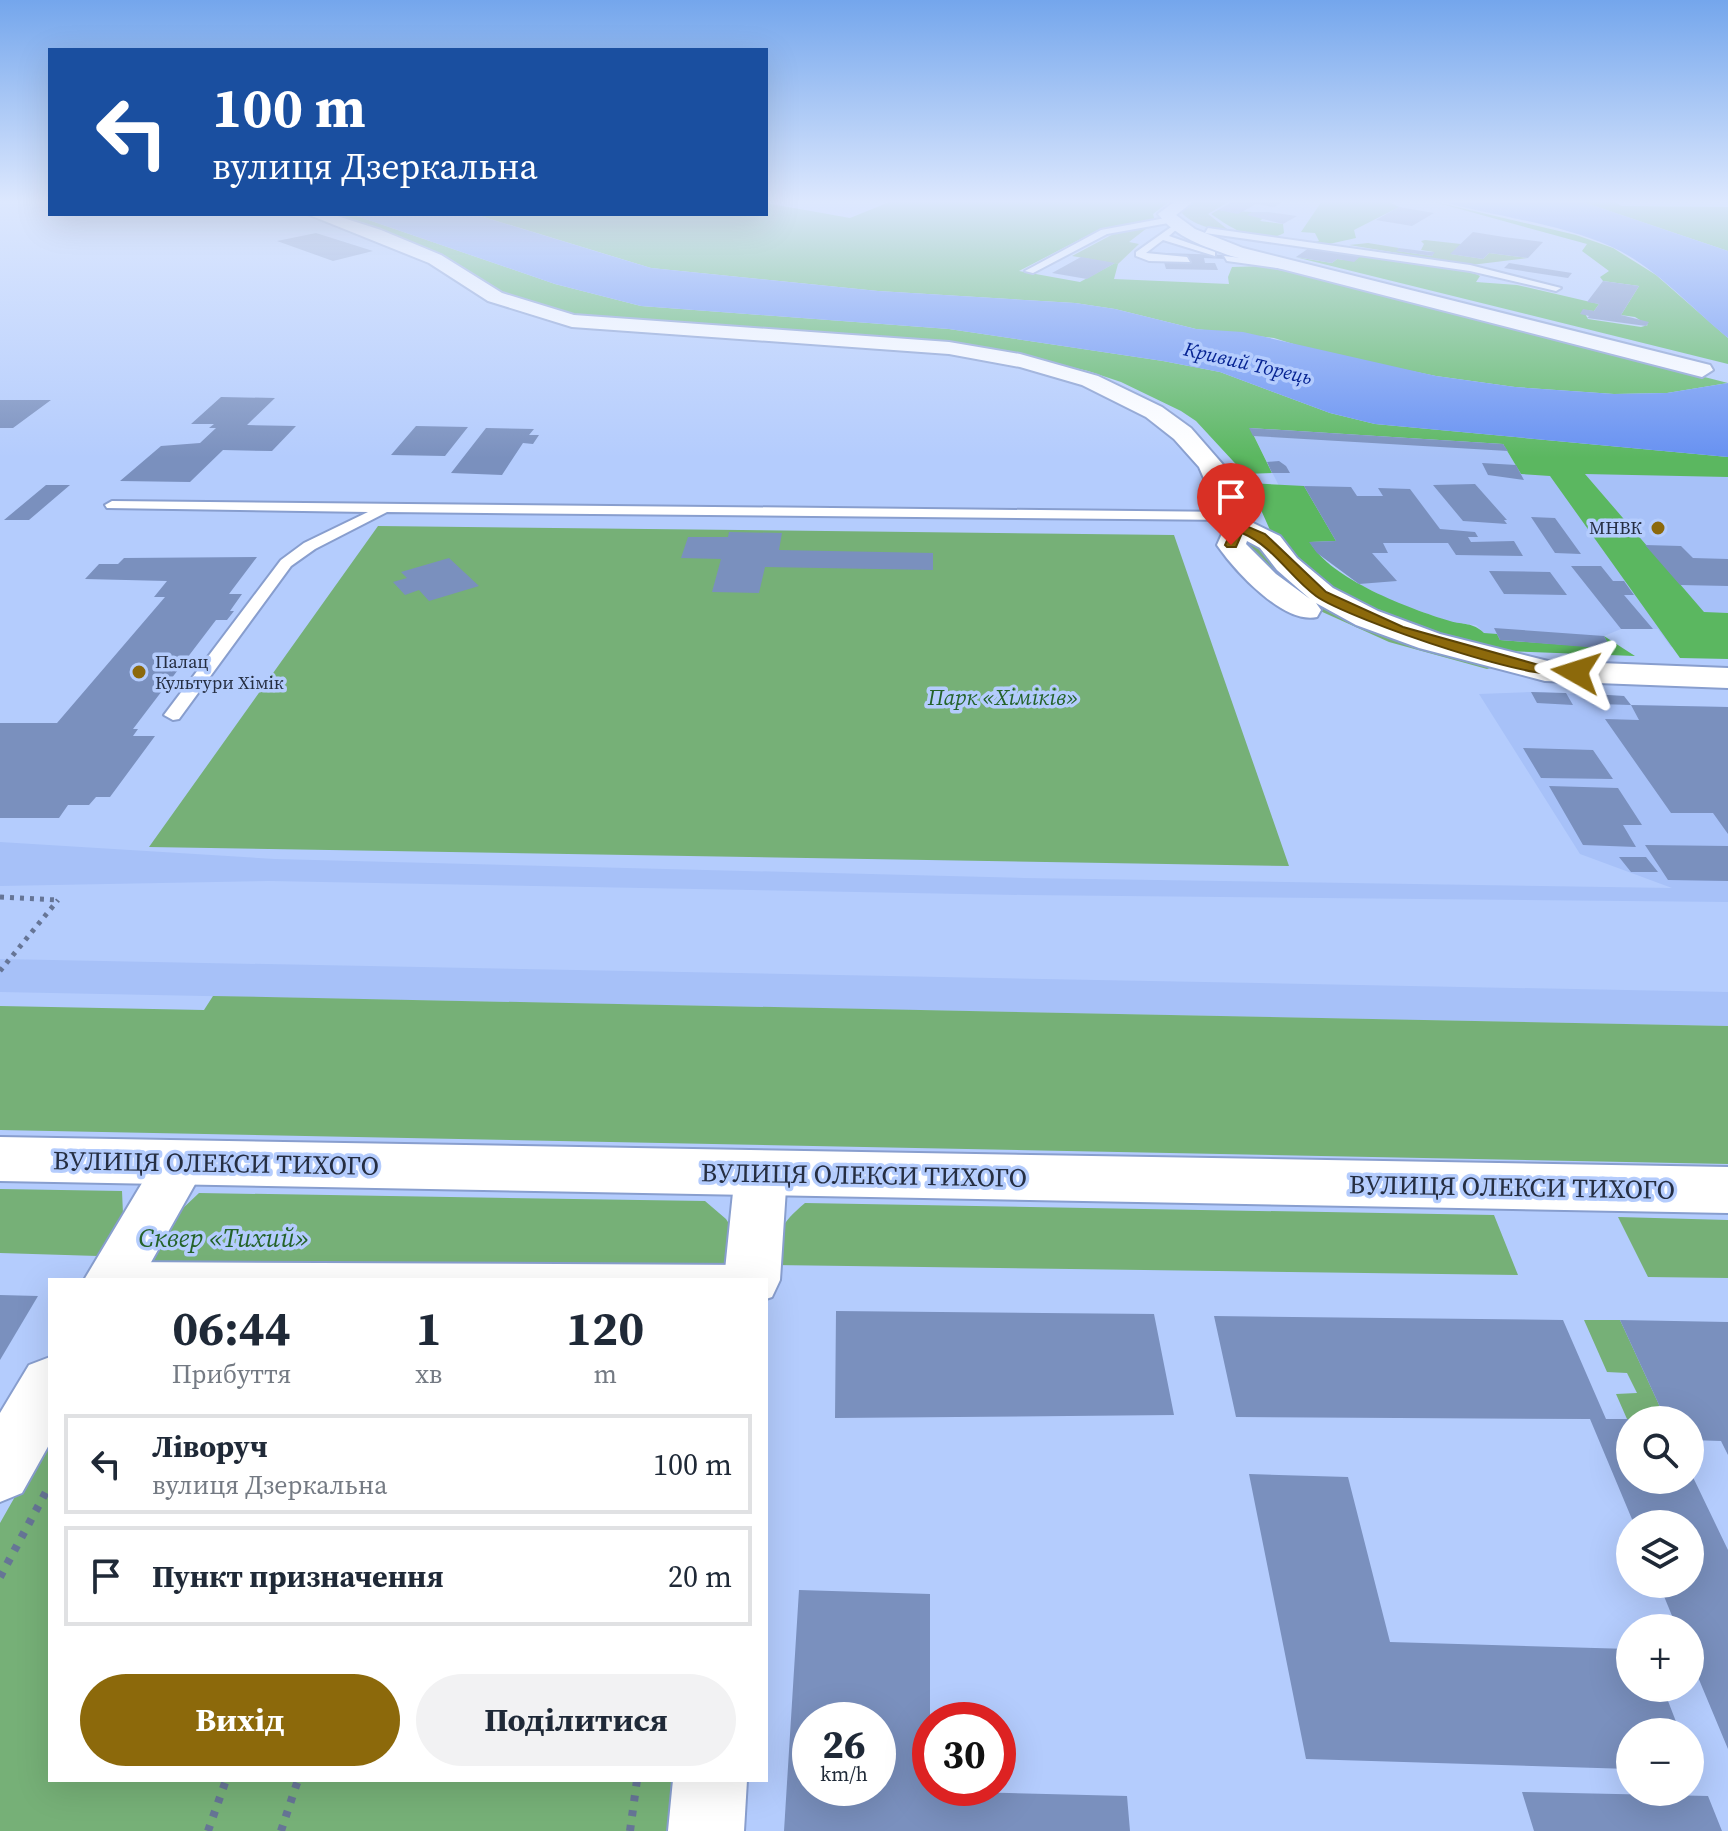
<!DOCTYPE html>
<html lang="uk">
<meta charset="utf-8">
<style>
body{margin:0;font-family:"Source Serif 4",serif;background:#f2f2f3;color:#1f2937;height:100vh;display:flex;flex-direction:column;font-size:30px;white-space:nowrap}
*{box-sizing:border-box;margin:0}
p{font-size:26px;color:#747a83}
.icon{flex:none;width:44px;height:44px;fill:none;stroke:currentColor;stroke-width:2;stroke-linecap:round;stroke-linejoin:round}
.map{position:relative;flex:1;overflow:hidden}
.panel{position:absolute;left:48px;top:1278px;width:720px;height:504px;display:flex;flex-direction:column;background:#fff;border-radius:0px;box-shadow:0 8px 32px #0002}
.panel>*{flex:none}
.banner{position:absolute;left:48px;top:48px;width:720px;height:168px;border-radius:0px;box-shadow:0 8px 32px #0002;background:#1a4fa0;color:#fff;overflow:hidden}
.controls{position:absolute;left:1616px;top:1406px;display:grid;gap:16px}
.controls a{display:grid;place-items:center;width:88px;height:88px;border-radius:50%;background:#fff;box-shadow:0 8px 32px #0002;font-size:40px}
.speed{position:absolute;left:792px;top:1702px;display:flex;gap:16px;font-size:40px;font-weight:700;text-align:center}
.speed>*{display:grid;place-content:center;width:104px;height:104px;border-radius:50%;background:#fff;box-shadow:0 8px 32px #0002;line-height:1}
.speed small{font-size:20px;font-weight:400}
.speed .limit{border:12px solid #d22;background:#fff;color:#111}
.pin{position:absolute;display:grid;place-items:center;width:68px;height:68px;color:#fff;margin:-82px -34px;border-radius:50% 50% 50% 0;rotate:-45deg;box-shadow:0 0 8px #0007}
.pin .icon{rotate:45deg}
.me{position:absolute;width:88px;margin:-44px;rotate:276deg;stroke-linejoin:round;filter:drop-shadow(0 0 6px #0008)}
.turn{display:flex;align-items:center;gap:28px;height:168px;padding:0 32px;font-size:36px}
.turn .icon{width:104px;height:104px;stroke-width:2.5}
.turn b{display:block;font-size:56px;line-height:68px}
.eta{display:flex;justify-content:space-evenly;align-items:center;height:136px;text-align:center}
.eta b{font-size:48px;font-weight:700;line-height:56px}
.cta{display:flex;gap:16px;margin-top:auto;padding:16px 32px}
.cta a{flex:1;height:92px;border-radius:48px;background:#8c690b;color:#fff;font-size:32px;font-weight:700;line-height:92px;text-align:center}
.cta a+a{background:#f2f2f3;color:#1f2937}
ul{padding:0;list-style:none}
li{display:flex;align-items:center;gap:24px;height:100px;margin:0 16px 12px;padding:0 16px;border:4px solid #e0e1e3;border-radius:0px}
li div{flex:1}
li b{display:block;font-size:30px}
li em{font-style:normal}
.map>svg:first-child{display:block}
.built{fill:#a7c1f8}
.green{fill:#76b077}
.forest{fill:#5bb760}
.water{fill:#6791f1}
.building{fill:#7a90be;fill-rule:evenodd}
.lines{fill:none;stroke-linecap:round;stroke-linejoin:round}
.service-casing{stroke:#889ece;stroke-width:4}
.minor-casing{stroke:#889ece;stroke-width:4}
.primary-casing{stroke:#889ece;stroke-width:4}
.path-far1{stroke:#667596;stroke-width:5;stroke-dasharray:4 6;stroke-linecap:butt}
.path{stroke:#667596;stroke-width:8;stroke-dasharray:6 9;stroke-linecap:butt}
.service{fill:#fff;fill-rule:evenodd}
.minor{fill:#fff;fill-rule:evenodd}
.primary{fill:#fff;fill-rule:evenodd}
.route{fill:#8c690b;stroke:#5b4407;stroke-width:2}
.poi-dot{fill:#8c690b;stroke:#b4ccfd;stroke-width:3}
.labels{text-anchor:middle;stroke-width:7;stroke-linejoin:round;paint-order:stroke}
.far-poi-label{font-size:18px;fill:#252e42;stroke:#b4ccfd;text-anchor:end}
.far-water-label{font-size:20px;font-style:italic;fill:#072493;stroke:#b4ccfd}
.park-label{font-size:22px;font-style:italic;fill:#246229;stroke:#b4ccfd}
.near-street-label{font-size:26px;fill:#252e42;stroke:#b4ccfd}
.near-park-label{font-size:26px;font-style:italic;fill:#246229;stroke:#b4ccfd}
</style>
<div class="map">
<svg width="1728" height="1831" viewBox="0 0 1728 1831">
<rect width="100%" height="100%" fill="#b4ccfd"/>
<path class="built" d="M1250,428L1503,444L1521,474L1728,463V648L1671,647L1658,629H1621L1604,636L1611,649L1500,640L1484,633L1476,625L1454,623L1394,602L1359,584L1317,553L1309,542L1335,540L1304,486H1279Z
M1531,692L1624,696L1631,705L1728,707V902L1024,895L269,881L0,886V842L275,859L1024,878L1672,888L1580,854L1479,694Z
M0,959L1728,992V1026L0,992Z"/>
<path class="green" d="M1197,201H1230L1208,214L1231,232C1214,229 1193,226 1181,212L1182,209Z
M1147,228L1129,242L1139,244L1118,264L1072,256L1119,231Z
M1425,240L1461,244L1451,254L1483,259L1489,253L1528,258L1471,265L1349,245L1368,243L1399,248L1397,251L1432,256L1434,252L1421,250L1424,244L1421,241Z
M378,526L1174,535L1289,866L149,847Z
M1251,540L1497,666L1487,669L1389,642L1318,610L1242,544Z
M213,996L1728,1026V1164L0,1130V1006L204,1010Z
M0,1189L122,1191L123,1214L98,1256L0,1253Z
M199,1193L705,1201L726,1219L737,1236L732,1280H138L180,1211Z
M805,1203L1494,1215L1518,1275L773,1265C777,1233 780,1224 805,1203Z
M1618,1217L1728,1220V1278L1648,1277Z
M1584,1320H1620L1666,1420L1627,1419L1616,1394L1637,1393L1627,1373L1607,1372Z
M50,1435V1780H680L675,1831H0V1523Z"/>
<path class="forest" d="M892,201H1170L1153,214L1155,221L1098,230L1019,271L1080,282L1115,263L1118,264L1114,279L1229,284L1228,277L1232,267L1266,266L1728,383L1667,393L1614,394L1515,387L1436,376L1319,352L1274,338L1196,329L1115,309L1075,303L878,291L651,268L474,214H766V203L850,218Z
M1322,201H1387L1399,207L1354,230L1356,238L1329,244L1315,242L1319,241L1315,233L1301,232Z
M1431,201L1576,235L1613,248L1656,275L1728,338V364L1295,257L1332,263L1337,259C1356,262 1353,256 1367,254C1389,252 1453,268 1476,274L1480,276L1476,282L1517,285L1599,304L1594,311L1583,310L1588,319L1641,327L1648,325L1635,317L1621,315L1639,286L1603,281L1600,277L1609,271L1582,251L1587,244Z
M1580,201H1614L1621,206L1728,207V251Z
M1218,210L1252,212L1263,218L1260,221L1283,224L1284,233C1260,247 1231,228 1211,214Z
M328,214H351L555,284L641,306L949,329L1163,361L1220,372L1330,413L1375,424L1728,457V477L1585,474L1704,612L1728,613V659L1680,658L1550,476L1521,474L1503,444L1250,428L1272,473L1245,474L1196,421L1181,411L1121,382L1088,371L1013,354L582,318L506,295L445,258Z
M1249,483L1304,486L1336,541L1310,542C1330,579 1410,609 1450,621C1463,625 1473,622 1484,633L1497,634L1500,640L1610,648L1604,636L1635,656L1503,651L1459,643L1370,614L1294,563L1270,530Z"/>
<path class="water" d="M1440,201H1580L1728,251V338C1691,308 1656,267 1612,247C1559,223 1496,217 1440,201Z
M351,214H473L651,268L878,291L1075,303L1115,309L1196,329L1243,332L1436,376L1515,387L1614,394L1667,393L1728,383V457L1375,424L1330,413L1220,372L1163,361L949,329L641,306L555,284Z"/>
<path class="building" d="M1234,201H1284L1274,207L1256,204L1238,214L1218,210Z
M1399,207L1434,213L1412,226L1376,220Z
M1252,212H1269L1297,216L1283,224L1247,215Z
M1473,232L1504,237L1543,242L1528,258L1489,253L1483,259L1450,254Z
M316,233L373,251L333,261L277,241Z
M1309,248L1361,256L1354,262L1337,259L1332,263L1296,257Z
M1399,248L1430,252H1435L1432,256L1396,251Z
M1165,253L1226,255L1227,259L1204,258L1205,263H1215L1218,270L1166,269L1164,262H1187L1186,258L1166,257Z
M1081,257L1115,263L1087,279L1052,273Z
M1509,263L1572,273L1568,278L1504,268Z
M1603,281L1639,286L1621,315L1649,322L1646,326L1587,318L1589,316L1580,314L1583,309L1594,311L1599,304L1587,302Z
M221,397L275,398L247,425L296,426L272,451L223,450L190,482L120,481L161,446L200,443L216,428H209L214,424H191Z
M0,400H51L13,428H0Z
M416,426L468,427L445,456L391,455Z
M486,428L534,429L529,435H539L533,444L523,443L502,475L451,473Z
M1249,428L1503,444L1508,451L1253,436Z
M1279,461L1286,466L1290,473H1272L1267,462Z
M1482,463L1516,465L1524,480L1488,475Z
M1475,484L1507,520H1504L1507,524L1463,521L1433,485Z
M46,485H70L29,520H4Z
M1304,486L1351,487L1357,496H1383L1378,488L1410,489L1440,529L1475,532L1478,537H1468L1471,542L1514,541L1523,556L1456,555L1448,543H1383L1388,553H1372L1397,581L1359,584L1317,553L1309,542L1336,541Z
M1531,517L1555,518L1581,554L1555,553Z
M729,532L782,533L779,550L933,553V570L765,567L759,593L712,592L721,559L681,558L688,537H728Z
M1645,545L1681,546L1693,558L1728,559V586L1680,585Z
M257,557L229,594H242L230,611H234L227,620H216L133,729H138L133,736H155L110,797H96L89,805H68L59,818H0V723H57L165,597H154L167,581L85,579L99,564H118L124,558Z
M449,558L479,586L429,601L419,590L405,595L393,582L407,578L401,572Z
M1571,566H1601L1613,581H1624L1634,595H1624L1653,629H1621Z
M1489,571L1550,572L1567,595L1504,594Z
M1494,628L1604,636L1611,649L1500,640Z
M1531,692L1566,693L1573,705L1537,703Z
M1592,694L1624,696L1631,705L1598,704Z
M1631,705L1728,707V834L1713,813H1671L1605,719L1639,720Z
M1523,748L1593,750L1613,779L1541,778Z
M1549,786L1618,788L1642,825H1623L1636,847L1583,845Z
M1645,845L1728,846V881L1668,880Z
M1619,857H1646L1658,872H1631Z
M0,1295L38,1296L0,1360Z
M836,1311L1154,1314L1174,1415L835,1418Z
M1214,1316L1563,1320L1606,1419H1630V1480H1690V1471L1728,1550V1749L1690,1658V1628H1677L1659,1584H1690V1524H1634L1590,1419L1236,1417Z
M1620,1320L1728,1322V1455L1721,1441L1690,1440V1420H1666Z
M1249,1474L1348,1477L1390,1642L1630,1649V1688H1663L1680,1732H1630V1769L1306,1759Z
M799,1590L930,1594V1788L933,1791L1127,1796L1130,1831H784ZM810,1720H878V1788H810Z
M1522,1792L1708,1796L1722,1831H1534Z"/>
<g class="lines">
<g class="service-casing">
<path id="service" d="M1171,217L1174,222L1107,234L1033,273L1025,271L1101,230Z
M1174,225L1178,228L1169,236L1215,252V256L1163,240L1146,253L1187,257L1190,262L1149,261L1136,256V252Z
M1208,228L1470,265L1561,288L1556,291L1470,271L1205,233Z
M1224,256L1285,263L1290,266L1285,269L1227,261Z
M112,501L1234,512L1241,516L1234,520L387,512L315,549L291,566L179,719L173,720L164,715L281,560L304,543L368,512L107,508L105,505Z
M116,1262L752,1265L762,1269L767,1278L104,1280L102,1275L106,1266Z"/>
</g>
<g class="minor-casing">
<path id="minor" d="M1175,201H1194L1176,215L1195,229L1243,248L1710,365L1713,370L1702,377L1231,256C1204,246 1176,238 1158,214Z
M307,214H331L381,230L441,255L502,293L574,315L949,342L1020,354L1098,376L1162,407L1191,428L1225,467L1251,522L1280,536L1297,558L1333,588L1378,611L1440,634L1548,661L1728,668V688L1545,681L1419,648L1356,625L1316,603L1321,610L1317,617C1284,625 1235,571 1217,545L1225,527L1199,467L1174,439L1146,417L1082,385L1020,367L949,354L572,327L488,301L429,263ZM1247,541L1260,548L1277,570L1310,599L1276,574L1246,544Z
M181,1142L199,1148L207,1163L141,1280H84L163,1148Z
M761,1152L779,1158L787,1173L780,1280L772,1297L766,1299V1280H724L735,1173L743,1158Z
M50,1357V1443L22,1493L0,1502V1413L29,1365Z
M673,1780H747L744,1831H668Z"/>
</g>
<g class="primary-casing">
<path id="primary" d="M0,1137L1728,1167V1213L0,1181Z"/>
</g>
<path class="path-far1" d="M0,897L57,900
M0,971L58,900"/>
<path class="path" d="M0,1577L47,1490
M208,1831L226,1780
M281,1831L298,1780
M630,1831L637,1780"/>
<use href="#service" class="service"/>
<use href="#minor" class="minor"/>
<use href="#primary" class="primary"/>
</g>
<linearGradient id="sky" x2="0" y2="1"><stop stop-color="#74a6ec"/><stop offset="0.44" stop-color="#dde8fe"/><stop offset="1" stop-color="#dde8fe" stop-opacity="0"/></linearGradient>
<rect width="1728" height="458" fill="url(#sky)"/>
<path class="route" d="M1239,523L1265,534L1326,592L1403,627L1546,667L1576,668L1583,672C1558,693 1346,618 1316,596C1290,577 1273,546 1242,533L1236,547H1227L1225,545L1233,527Z"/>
<g class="poi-dot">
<circle cx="1658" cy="528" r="8"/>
<circle cx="139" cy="672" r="8"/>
</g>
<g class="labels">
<g class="far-poi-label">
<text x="1642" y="534">МНВК</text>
<text x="155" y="668" text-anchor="start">Палац<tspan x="155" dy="21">Культури Хімік</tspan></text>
</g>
<g class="far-water-label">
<text transform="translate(1248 363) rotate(13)" y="7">Кривий Торець</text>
</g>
<g class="park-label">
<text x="1003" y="705">Парк «Хіміків»</text>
</g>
<g class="near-street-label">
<text transform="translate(216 1163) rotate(1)" y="9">ВУЛИЦЯ ОЛЕКСИ ТИХОГО</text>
<text transform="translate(864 1175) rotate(1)" y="9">ВУЛИЦЯ ОЛЕКСИ ТИХОГО</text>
<text transform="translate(1512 1187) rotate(1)" y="9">ВУЛИЦЯ ОЛЕКСИ ТИХОГО</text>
</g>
<g class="near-park-label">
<text x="224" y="1247">Сквер «Тихий»</text>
</g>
</g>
</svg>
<div class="controls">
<a><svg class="icon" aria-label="search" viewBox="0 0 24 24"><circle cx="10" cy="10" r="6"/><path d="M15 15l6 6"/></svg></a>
<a><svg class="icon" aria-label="layers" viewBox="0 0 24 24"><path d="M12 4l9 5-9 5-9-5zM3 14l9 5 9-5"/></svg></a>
<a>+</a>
<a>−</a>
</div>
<div class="speed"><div>26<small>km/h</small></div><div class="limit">30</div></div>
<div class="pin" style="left:1231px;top:545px;background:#d93025"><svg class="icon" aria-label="arrive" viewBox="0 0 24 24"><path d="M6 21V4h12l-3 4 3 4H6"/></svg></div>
<svg class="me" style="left:1576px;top:672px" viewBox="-20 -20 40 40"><path d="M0-17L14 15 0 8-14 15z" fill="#8c690b" stroke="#fff" stroke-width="4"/></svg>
<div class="banner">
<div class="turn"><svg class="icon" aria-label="left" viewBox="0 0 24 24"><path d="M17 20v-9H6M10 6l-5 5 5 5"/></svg><div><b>100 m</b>вулиця Дзеркальна</div></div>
</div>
<section class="panel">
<div class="eta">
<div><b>06:44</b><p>Прибуття</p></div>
<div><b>1</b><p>хв</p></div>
<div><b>120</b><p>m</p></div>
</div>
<ul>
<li><svg class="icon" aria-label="left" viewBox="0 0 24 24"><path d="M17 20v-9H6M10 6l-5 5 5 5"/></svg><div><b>Ліворуч</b><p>вулиця Дзеркальна</p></div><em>100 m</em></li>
<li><svg class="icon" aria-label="arrive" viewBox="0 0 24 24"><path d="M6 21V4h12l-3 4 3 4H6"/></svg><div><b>Пункт призначення</b></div><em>20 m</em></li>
</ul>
<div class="cta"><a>Вихід</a><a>Поділитися</a></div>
</section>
</div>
